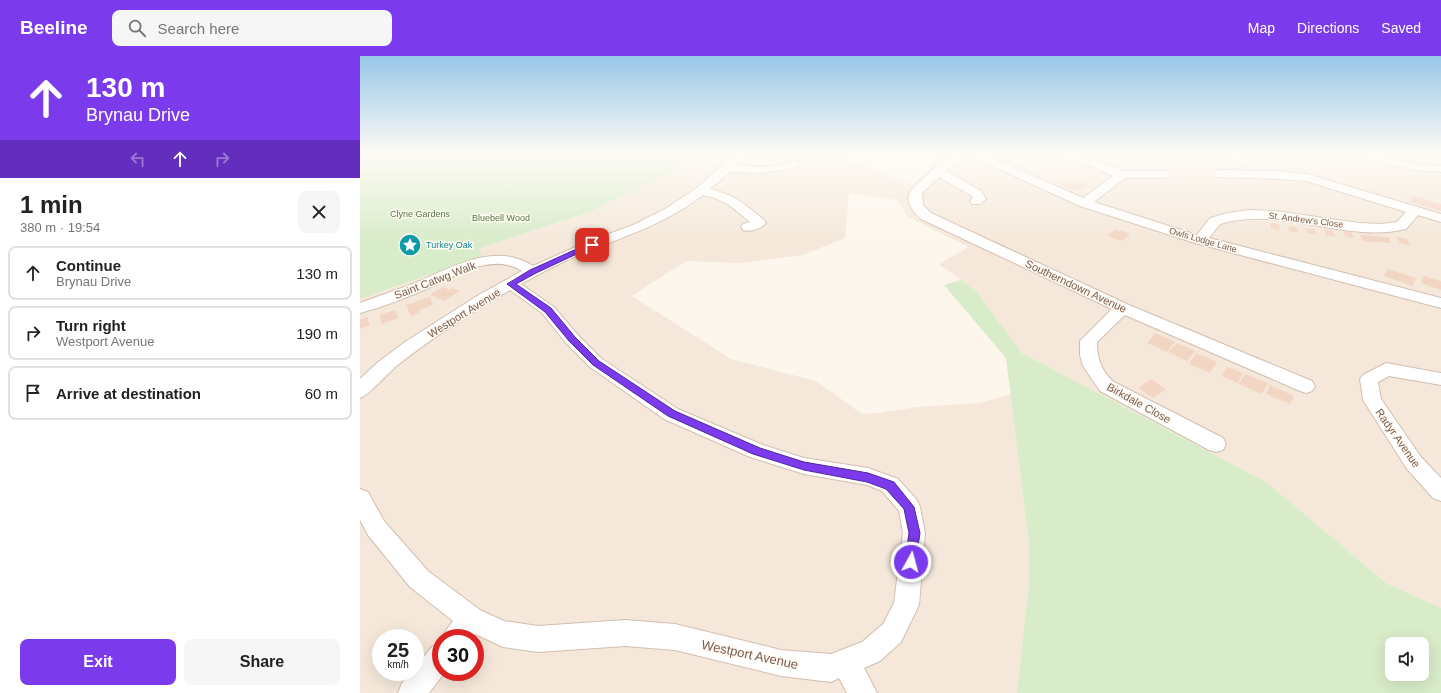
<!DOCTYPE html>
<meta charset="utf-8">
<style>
body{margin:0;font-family:Helvetica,sans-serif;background:#f6f6f6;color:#222;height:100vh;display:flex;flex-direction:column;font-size:15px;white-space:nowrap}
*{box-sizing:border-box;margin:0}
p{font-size:13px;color:#767676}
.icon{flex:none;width:22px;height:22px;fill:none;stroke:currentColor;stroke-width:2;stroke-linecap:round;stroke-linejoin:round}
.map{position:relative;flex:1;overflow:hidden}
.details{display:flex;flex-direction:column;background:#fff;width:360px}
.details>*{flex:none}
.hud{background:#7c3aed;color:#fff;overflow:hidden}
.tools{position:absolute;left:1025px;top:581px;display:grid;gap:8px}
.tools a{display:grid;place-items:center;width:44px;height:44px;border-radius:8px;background:#fff;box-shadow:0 4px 16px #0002;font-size:20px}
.speed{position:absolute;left:12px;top:573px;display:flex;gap:8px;font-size:20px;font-weight:700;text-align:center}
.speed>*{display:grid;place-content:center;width:52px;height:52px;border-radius:50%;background:#fff;box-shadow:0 4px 16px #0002;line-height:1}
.speed small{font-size:10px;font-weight:400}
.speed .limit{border:6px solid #d22;background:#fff;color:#111}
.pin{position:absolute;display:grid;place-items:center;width:34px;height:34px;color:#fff;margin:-17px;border-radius:8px;box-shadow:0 2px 6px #0006}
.me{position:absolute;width:44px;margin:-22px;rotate:7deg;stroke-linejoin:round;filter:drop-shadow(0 0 3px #0008)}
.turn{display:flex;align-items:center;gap:14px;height:84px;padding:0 20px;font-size:18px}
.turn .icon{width:52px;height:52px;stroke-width:2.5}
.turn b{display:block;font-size:28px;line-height:34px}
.lanes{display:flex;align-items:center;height:38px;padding:0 20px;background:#0003;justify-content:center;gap:20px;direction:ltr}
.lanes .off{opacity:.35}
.round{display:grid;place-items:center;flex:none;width:42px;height:42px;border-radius:8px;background:#f6f6f6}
.overview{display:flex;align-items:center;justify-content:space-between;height:68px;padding:0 20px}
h1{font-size:24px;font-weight:700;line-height:30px}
.button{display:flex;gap:8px;margin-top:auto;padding:8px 20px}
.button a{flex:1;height:46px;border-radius:8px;background:#7c3aed;color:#fff;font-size:16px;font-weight:700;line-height:46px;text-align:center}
.button a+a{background:#f6f6f6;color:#222}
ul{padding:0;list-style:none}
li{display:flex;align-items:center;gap:12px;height:54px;margin:0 8px 6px;padding:0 12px;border:2px solid #e0e0e0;border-radius:8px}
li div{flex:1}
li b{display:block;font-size:15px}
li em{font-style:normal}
header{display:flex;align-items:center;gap:24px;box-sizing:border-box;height:56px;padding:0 20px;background:#7c3aed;color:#fff}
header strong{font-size:19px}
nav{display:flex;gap:22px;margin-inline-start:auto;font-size:14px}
.search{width:280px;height:36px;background:#f6f6f6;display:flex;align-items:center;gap:10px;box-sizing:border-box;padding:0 14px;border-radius:8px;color:#767676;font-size:15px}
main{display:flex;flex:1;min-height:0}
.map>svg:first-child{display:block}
.residential{fill:#f5e8da;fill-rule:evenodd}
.green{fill:#d8ecc9;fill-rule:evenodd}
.building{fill:#f3d5c3}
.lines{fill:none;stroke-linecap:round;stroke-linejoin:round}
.minor-casing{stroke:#d1beb0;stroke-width:2}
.minor{fill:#fff;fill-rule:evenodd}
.route{fill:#7c3aed;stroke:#51269a}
.labels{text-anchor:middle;stroke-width:3;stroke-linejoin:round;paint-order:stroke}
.far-park-label{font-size:9px;fill:#537a41;stroke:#fffaf3}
.far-street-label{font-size:9px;fill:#7a5c4d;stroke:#fffaf3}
.far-culture-label{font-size:9px;fill:#0d838f;stroke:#fffaf3;text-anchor:start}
.street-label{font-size:11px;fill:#7a5c4d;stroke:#fffaf3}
.near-street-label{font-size:13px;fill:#7a5c4d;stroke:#fffaf3}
</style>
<header>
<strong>Beeline</strong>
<div class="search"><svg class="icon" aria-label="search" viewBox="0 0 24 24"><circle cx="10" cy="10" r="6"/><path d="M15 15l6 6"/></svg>Search here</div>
<nav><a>Map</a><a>Directions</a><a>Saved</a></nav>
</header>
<main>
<section class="details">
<div class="hud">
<div class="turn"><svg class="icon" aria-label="ahead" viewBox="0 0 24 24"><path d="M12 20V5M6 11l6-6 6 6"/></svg><div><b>130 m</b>Brynau Drive</div></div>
<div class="lanes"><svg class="icon off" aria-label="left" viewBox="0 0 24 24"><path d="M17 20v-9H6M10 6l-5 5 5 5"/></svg><svg class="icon" aria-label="ahead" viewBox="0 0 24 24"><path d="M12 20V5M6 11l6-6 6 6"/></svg><svg class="icon off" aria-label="right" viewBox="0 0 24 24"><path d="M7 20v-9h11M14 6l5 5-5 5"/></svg></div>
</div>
<div class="overview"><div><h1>1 min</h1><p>380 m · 19:54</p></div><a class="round"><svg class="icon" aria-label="close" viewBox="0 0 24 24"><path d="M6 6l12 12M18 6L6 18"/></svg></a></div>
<ul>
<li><svg class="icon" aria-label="ahead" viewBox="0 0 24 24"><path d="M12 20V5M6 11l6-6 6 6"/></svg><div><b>Continue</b><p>Brynau Drive</p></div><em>130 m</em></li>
<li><svg class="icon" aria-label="right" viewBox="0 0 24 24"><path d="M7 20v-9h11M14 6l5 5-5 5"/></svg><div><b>Turn right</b><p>Westport Avenue</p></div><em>190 m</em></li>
<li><svg class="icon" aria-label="arrive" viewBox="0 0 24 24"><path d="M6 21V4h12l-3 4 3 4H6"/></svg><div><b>Arrive at destination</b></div><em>60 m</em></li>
</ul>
<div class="button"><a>Exit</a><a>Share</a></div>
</section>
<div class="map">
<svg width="1081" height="637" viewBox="0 0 1081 637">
<rect width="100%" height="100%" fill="#fdf6ec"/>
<path class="residential" d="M395,98H475L553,128L586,98H1081V552L1026,527L906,426L662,297L616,235L579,208L609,191L548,161L537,144L489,137L485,182L443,199L379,207L326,205L272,240L371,303L456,325L502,358L520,357L557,351L620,347L651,338L669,489V525L657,637H0V243L121,202L120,192L232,155L302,121L338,99L387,106ZM21,582H55V616H21ZM81,582H115V616H81Z"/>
<path class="green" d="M0,98H374L368,104L338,99L302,121L232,155L120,192L121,201L0,243Z
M601,224L616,235L662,297L906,426L1026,527L1081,552V637H657L669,525V489L646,302L584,229ZM1032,588H1062V618H1032Z"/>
<path class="building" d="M701,125L715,129L720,126L728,129L715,135L696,127Z
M1053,140L1081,148V155L1050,146Z
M910,167L919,168L920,174L911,173Z
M928,170L937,171L938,177L929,175Z
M945,172L955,173L956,179L947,177Z
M755,173L762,175L770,178L762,185L747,180Z
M964,173L973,175L975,181L966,179Z
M983,175L992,176L994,182L985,181Z
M1000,179L1029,181L1031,187L1003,185Z
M1037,181L1047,183L1050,189L1040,187Z
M1028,213L1056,222L1053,230L1024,220Z
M1064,220L1081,225V234L1061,227Z
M83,231L89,234L92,232L100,235L84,245L70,239Z
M70,241L73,249L59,254L60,257L51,260L46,249Z
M35,254L38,262L22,268L19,259Z
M7,261L10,269L0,273V263Z
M795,277L815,286L807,296L787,287Z
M817,287L835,295L827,305L808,296Z
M836,297L857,306L850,317L829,308Z
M867,311L883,317L878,327L862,320Z
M885,318L908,327L902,338L879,328Z
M791,323L806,333L793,342L778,332Z
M910,329L934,340L930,348L906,338Z"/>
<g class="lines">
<g class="minor-casing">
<path id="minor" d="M375,98H388L377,109C390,110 403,112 416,110C424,108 430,104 438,106L440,108L438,110C411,118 397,117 370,116L350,133C377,140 383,147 404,164L406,167C401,173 390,176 383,174L381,171L383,168L390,166C372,151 366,144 343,139C309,165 272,178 233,193C208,203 184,215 161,228L194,251L218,279L242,303L318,353L403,389L444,402L508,412L538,423L557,444L560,451L565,477L559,549L541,586L520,605L504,612L517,637H487L479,622L471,626L421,620L315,594L265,590L178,596L143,591L115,578L112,582H83L87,573L93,565L50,531L8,479L0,464V433L8,436L24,465L68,515L120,554L144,565L178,570L265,564L315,568L421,594L471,598L502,586L523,568L534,547L543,477L539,455L522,435L507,429L444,418L390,401L304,363L230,311L206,287L182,257L150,234C112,256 73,281 39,308C28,316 11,338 0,342V323L17,307L45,286L117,240L162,215C131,195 93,222 64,234C43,243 22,251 0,257V247C18,240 37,234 55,227C91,212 135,185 173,210L222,188L273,169L305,153L338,131Z
M591,98H604L586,115L621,135L626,143L620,148H612L610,145L613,142L612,140L579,121L562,137L563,149L571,157L769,249L952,325L955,330L952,335L946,337L940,335L765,259L737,286C737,303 741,313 752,325L863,382L866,388L863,394L856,396L849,394L740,335L723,310L720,299V285L752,253L561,163C554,156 545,147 550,136C553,130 584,104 591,98Z
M608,98H624L723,142L753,120L724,107L697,102L695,100L697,98H711L731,102L764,115H808L810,118L808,121L804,122H765L734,146L837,179L850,162L868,157L890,154L915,155L999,167L1022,168L1037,166L1046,156L946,125L919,123L856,121L854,118L856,115L860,114L919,115L947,118L1081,158V166L1058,159L1046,173C985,188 921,149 860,168L849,182L1081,242V252L835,187L720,150L610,100Z
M867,98H880L888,105L886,107H878Z
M992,98H1013L1053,108L1079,110H1081V116L1053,114L994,100Z
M1026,307L1081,317V329L1029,320L1018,326L1021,343L1061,401L1081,422V445L1073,442L1047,413L1003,344L1000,323L1003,319Z
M81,587V616H85L69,637H38L42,627L51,616H55V611L72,591Z"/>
</g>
<use href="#minor" class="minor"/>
</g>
<linearGradient id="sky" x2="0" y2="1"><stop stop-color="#97c7e8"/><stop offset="0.52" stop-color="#fefbf6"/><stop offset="1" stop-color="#fefbf6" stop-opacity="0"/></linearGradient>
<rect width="1081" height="187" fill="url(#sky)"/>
<path class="route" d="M230,187H235L236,189L176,217L156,228L191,252L215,281L239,305L315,355L400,392L444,406L508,417L534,426L554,451L560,477L555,510L551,511L547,510L545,506L549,477L544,453L526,433L507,426L444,414L393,398L308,360L233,309L209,285L185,256L147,228L170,214Z"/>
<defs>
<g id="sight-disc" transform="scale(1.15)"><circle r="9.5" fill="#0f9aa8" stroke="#fffaf3"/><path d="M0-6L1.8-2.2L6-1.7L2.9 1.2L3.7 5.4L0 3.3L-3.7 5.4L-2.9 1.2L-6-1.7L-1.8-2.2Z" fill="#fff"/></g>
</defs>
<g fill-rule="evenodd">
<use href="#sight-disc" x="50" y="189"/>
</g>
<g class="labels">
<g class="far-park-label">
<text x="60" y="161">Clyne Gardens</text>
<text x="141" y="165">Bluebell Wood</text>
</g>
<g class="far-street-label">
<text transform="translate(946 164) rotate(7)" y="3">St. Andrew's Close</text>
<text transform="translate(843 184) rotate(16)" y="3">Owls Lodge Lane</text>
</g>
<g class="far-culture-label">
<text x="66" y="192">Turkey Oak</text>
</g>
<g class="street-label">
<text transform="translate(75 224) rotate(-21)" y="4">Saint Catwg Walk</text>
<text transform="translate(716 230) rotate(25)" y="4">Southerndown Avenue</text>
<text transform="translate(104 257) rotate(-32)" y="4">Westport Avenue</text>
<text transform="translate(779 347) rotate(29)" y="4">Birkdale Close</text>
<text transform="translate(1038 382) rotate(55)" y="4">Radyr Avenue</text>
</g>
<g class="near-street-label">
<text transform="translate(390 598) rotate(12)" y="5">Westport Avenue</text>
</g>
</g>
</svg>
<div class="tools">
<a><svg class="icon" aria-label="sound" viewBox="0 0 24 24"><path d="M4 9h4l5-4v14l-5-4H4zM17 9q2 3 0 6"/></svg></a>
</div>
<div class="speed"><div>25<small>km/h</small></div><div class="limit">30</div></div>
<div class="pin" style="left:232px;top:189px;background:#d93025"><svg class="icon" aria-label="arrive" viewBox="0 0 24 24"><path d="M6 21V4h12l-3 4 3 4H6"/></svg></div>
<svg class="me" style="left:551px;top:506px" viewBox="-20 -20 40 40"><circle r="17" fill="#7c3aed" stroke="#fff" stroke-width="3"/><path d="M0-11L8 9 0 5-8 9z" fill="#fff"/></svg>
</div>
</main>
